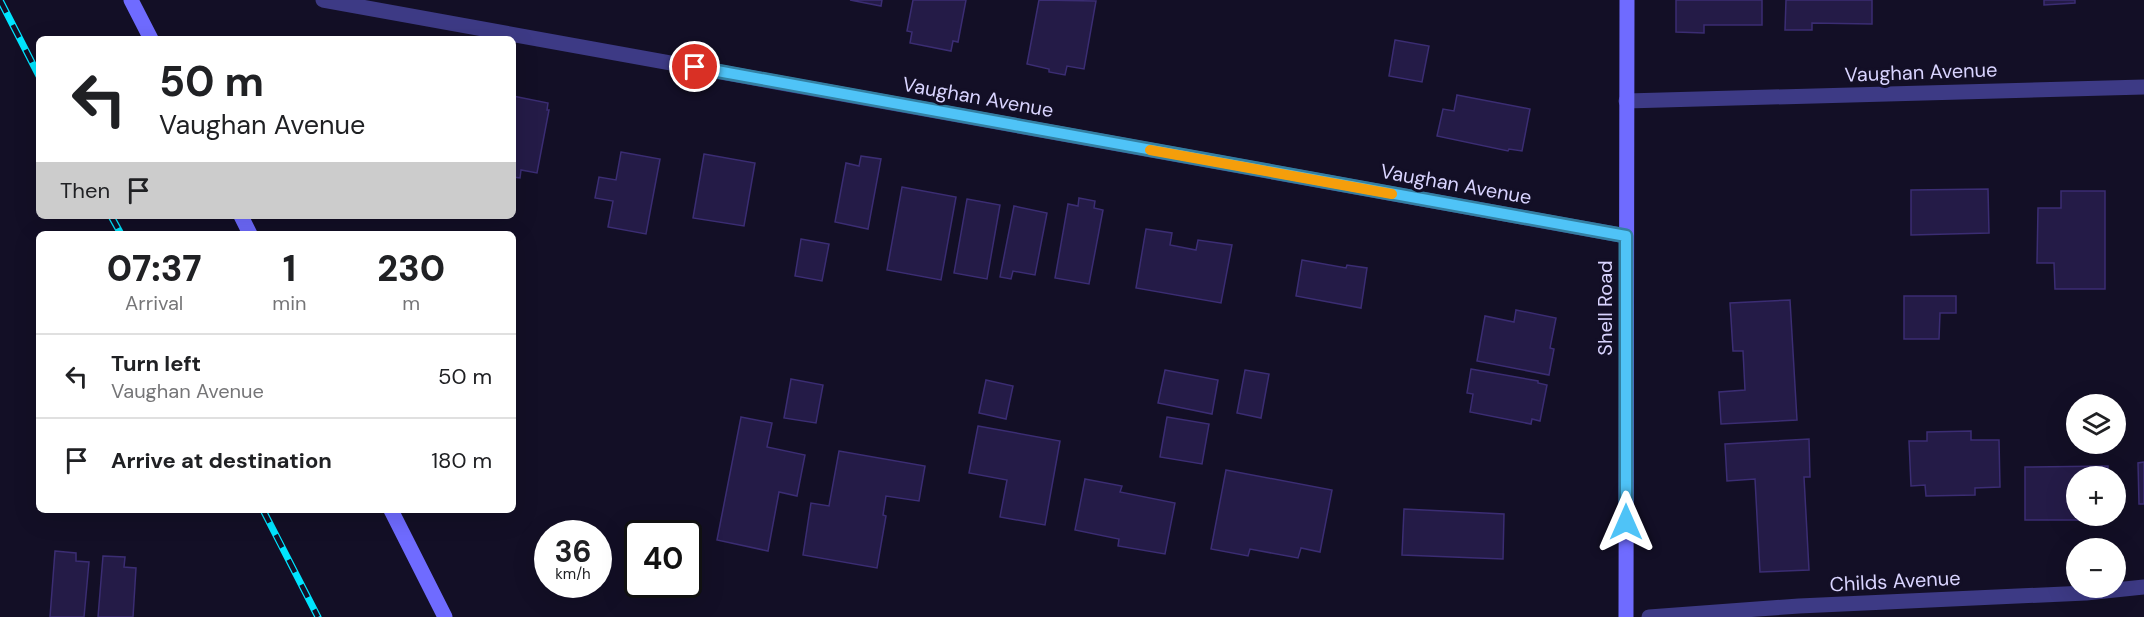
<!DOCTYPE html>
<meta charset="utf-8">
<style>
body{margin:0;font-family:"DM Sans",sans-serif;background:#f6f6f6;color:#202124;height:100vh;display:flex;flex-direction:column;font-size:22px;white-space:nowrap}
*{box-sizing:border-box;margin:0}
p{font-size:20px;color:#757577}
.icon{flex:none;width:33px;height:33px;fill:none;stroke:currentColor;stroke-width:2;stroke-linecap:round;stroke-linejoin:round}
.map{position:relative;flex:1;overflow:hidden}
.side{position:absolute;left:36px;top:231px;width:480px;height:282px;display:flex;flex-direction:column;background:#fff;border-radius:9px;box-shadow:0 6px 24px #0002}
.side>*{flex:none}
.banner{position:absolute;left:36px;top:36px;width:480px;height:183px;border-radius:9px;box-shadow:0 6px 24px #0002;background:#fff;color:#202124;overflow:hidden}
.controls{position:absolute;left:2066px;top:394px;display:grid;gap:12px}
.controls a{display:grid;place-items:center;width:60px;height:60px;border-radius:50%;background:#fff;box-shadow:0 6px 24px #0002;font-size:30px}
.speed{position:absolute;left:534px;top:520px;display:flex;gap:12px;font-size:30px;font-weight:700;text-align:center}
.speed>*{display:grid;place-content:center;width:78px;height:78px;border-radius:50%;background:#fff;box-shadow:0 6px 24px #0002;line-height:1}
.speed small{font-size:15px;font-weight:400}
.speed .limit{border:3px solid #111;border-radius:9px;background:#fff;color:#111}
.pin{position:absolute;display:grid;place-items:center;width:51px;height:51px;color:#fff;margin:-26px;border:3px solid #fff;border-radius:50%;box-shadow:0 2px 6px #0007}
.me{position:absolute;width:66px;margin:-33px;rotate:0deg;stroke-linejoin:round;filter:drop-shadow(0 0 4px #0008)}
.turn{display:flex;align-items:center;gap:21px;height:126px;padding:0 24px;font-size:27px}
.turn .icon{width:78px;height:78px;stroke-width:2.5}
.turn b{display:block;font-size:42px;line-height:51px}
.then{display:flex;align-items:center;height:57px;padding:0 24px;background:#0003;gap:12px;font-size:22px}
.eta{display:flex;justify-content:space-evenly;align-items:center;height:102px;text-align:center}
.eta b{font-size:36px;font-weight:800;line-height:42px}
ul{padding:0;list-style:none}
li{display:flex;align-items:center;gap:18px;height:84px;padding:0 24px;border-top:2px solid #e0e0e0}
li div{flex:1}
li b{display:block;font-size:22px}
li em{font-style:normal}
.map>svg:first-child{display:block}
.building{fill:#241b47;stroke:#3b2d73;stroke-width:1.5}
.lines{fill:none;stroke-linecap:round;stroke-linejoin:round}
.street{stroke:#3d3a85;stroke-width:15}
.secondary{stroke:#6f6bff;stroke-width:15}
.rail-casing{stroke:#00e5ff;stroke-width:7}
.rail{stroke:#130f26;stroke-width:4.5;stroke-dasharray:14;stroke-linecap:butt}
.route-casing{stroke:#337fa1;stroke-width:15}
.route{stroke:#4fc3f7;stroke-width:10}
.slow{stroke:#f59e0b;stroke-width:10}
.labels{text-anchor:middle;stroke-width:6;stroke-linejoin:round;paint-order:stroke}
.street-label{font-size:20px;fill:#d9d4ff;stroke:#130f26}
</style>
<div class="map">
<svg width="2144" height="617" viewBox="0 0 2144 617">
<rect width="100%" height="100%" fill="#130f26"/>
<path class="building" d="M850,0H882L881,6Z
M913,0H966L958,42L953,41L951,51L910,43L912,32L907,31Z
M1039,0L1096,1L1084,69L1067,66L1065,75L1049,72V69L1027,64Z
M1676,0H1762V25H1704V33L1676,32Z
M1786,0H1872V24L1812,23V30H1785Z
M2044,0H2075V3L2044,5Z
M1395,40L1429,46L1422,82L1389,76Z
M1457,95L1530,109L1522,151L1509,149L1508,151L1437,136L1443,109L1454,111Z
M513,96L548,103L547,110H549L537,173L521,170L520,178L513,177Z
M621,152L660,159L646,234L608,227L613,201L595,198L599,177L616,180Z
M704,154L755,163L744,226L693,218Z
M861,156L881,159L868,229L835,222L846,163L859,166Z
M902,187L956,197L941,280L887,270Z
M1988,189L1989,233L1911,235V190Z
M2061,191H2105V289H2055L2054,263H2037L2038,208H2061Z
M1079,198L1095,201L1094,208L1103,210L1089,284L1055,278L1068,204L1078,206Z
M967,199L1000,205L987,279L954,273Z
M1014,206L1047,213L1035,275L1013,271L1011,279L1000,277Z
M1146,229L1172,233L1170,245L1196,250L1198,240L1232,245L1221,303L1136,288Z
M801,239L829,244L822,281L795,276Z
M1302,260L1346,268L1347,265L1367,268L1361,308L1296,296Z
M1904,296H1956V313H1940L1939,339H1904Z
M1790,300L1797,420L1721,424L1719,392L1745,390L1743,351H1733L1730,303Z
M1516,310L1556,318L1550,348L1554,349L1549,375L1477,361L1485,316L1514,322Z
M1471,369L1538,381V383L1547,385L1540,421L1532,419L1531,424L1470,412L1473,394L1467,393Z
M1165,370L1218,380L1212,414L1158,403Z
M1245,370L1269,374L1261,418L1237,413Z
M791,379L823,385L816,423L784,418Z
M986,380L1013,386L1006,419L979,413Z
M741,417L772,423L767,447L805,455L797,496L779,492L768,551L717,540Z
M1167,417L1209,424L1202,464L1160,457Z
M978,426L1060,441L1045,525L1000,517L1007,480L969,473Z
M1971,431V440H1999L2000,487L1975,488V495L1926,496L1925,485L1911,486L1909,441H1927V432Z
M1809,439L1810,477H1804L1809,570L1760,572L1755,479L1727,481L1725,444Z
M839,451L925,466L919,501L886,496L883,515L886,516L877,568L803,555L811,503L829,506Z
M2144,462V504H2139L2138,463Z
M2108,466V477H2076V516H2080V520H2025V467Z
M1226,470L1332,490L1320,552L1301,548L1298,558L1250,549L1248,556L1211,549Z
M1085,479L1122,486L1120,492L1175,503L1165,554L1118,546L1119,539L1075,530Z
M1404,509L1504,514L1503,559L1402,555Z
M55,551L76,553V561L89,562L84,617H50Z
M103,556L125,557L124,567L136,568L133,617H98Z"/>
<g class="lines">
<path class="street" d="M323,0L1626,236
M1626,101L2144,87
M1649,617L1799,606L2086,593L2144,587"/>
<path class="secondary" d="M131,0L151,39
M241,216L250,234
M391,510L445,617
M1626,617L1627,0"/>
<g class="rail-casing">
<path id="rail" d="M0,0L39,76
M111,216L121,234
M263,510L318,617"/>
</g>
<use href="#rail" class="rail"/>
</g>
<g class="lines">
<g class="route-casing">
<path id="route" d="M695,67L1626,236V522"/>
</g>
<use href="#route" class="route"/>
<path class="slow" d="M1150,150L1392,194"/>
</g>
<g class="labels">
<g class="street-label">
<text transform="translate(1921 72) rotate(-2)" y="7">Vaughan Avenue</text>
<text transform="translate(978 97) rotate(10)" y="7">Vaughan Avenue</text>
<text transform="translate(1456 184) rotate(10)" y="7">Vaughan Avenue</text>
<text transform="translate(1605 308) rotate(-90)" y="7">Shell Road</text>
<text transform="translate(1895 581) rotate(-3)" y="7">Childs Avenue</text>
</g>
</g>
</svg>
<div class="controls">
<a><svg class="icon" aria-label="layers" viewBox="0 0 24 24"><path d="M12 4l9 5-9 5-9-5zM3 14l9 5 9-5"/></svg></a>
<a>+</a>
<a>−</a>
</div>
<div class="speed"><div>36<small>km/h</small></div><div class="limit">40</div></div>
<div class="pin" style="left:695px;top:67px;background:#d93025"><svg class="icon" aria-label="arrive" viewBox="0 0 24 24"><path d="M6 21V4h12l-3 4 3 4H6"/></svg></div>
<svg class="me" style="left:1626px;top:522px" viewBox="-20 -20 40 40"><path d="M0-17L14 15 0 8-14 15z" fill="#4fc3f7" stroke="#fff" stroke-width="4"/></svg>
<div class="banner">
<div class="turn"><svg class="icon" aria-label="left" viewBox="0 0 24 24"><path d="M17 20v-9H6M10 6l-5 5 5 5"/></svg><div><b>50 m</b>Vaughan Avenue</div></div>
<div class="then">Then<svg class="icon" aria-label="arrive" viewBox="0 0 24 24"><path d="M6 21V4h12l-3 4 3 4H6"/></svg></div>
</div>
<section class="side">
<div class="eta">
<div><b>07:37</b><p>Arrival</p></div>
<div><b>1</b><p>min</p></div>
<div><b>230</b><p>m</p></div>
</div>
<ul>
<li><svg class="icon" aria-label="left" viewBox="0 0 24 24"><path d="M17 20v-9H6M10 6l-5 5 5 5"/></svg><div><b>Turn left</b><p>Vaughan Avenue</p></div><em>50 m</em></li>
<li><svg class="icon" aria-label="arrive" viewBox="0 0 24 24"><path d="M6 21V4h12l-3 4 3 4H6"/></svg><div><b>Arrive at destination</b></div><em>180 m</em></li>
</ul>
</section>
</div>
